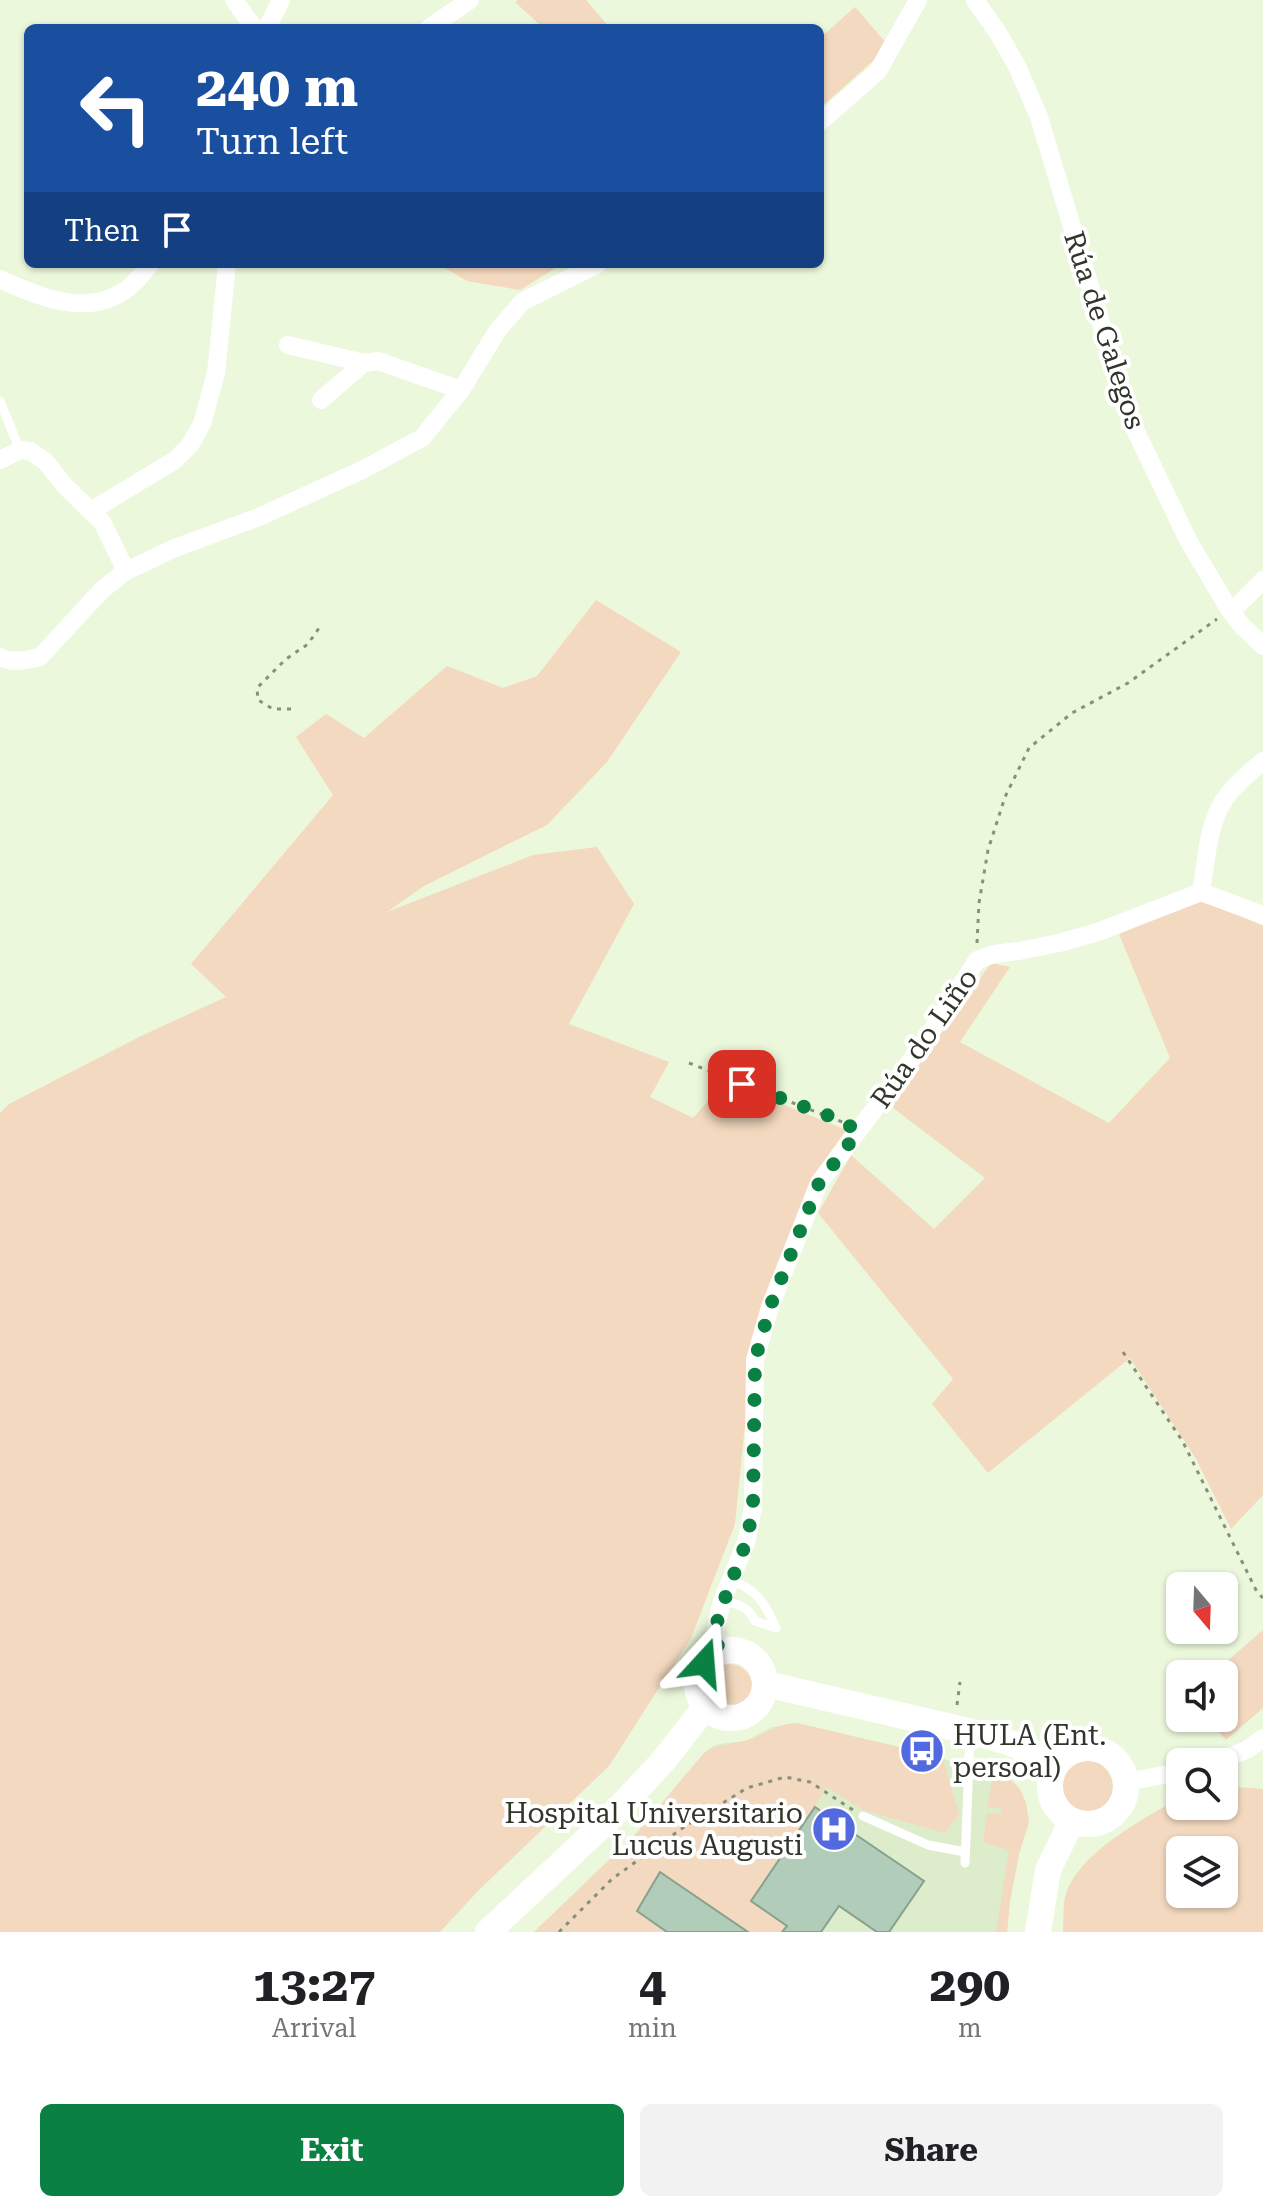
<!DOCTYPE html>
<meta charset="utf-8">
<style>
body{margin:0;font-family:"Roboto Serif",serif;background:#f2f2f2;color:#202124;height:100vh;display:flex;flex-direction:column;font-size:30px;white-space:nowrap}
*{box-sizing:border-box;margin:0}
p{font-size:26px;color:#757577}
.icon{flex:none;width:44px;height:44px;fill:none;stroke:currentColor;stroke-width:2;stroke-linecap:round;stroke-linejoin:round}
.map{position:relative;height:1932px;overflow:hidden}
.panel{display:flex;flex-direction:column;background:#fff;flex:1}
.panel>*{flex:none}
.top-card{position:absolute;left:24px;top:24px;width:800px;height:244px;border-radius:12px;box-shadow:0 2px 6px #0004;background:#1a4fa0;color:#fff;overflow:hidden}
.needle{width:52px;rotate:161deg}
.controls{position:absolute;left:1166px;top:1572px;display:grid;gap:16px}
.controls a{display:grid;place-items:center;width:72px;height:72px;border-radius:12px;background:#fff;box-shadow:0 2px 6px #0004;font-size:40px}
.pin{position:absolute;display:grid;place-items:center;width:68px;height:68px;color:#fff;margin:-34px;border-radius:16px;box-shadow:0 4px 12px #0006}
.me{position:absolute;width:88px;margin:-44px;rotate:19deg;stroke-linejoin:round;filter:drop-shadow(0 0 6px #0008)}
.turn{display:flex;align-items:center;gap:28px;height:168px;padding:0 40px;font-size:36px}
.turn .icon{width:104px;height:104px;stroke-width:2.5}
.turn b{display:block;font-size:56px;line-height:68px}
.then{display:flex;align-items:center;height:76px;padding:0 40px;background:#0003;gap:16px;font-size:30px}
.eta{display:flex;justify-content:space-evenly;align-items:center;height:136px;text-align:center}
.eta b{font-size:48px;font-weight:700;line-height:56px}
.action{display:flex;gap:16px;margin-top:auto;padding:16px 40px}
.action a{flex:1;height:92px;border-radius:12px;background:#0b8043;color:#fff;font-size:32px;font-weight:700;line-height:92px;text-align:center}
.action a+a{background:#f2f2f2;color:#202124}
.map>svg:first-child{display:block}
.built{fill:#ddecca}
.green{fill:#f3d9bf;fill-rule:evenodd}
.building{fill:#b1ccb9;stroke:#88a18f;stroke-width:2}
.lines{fill:none;stroke-linecap:round;stroke-linejoin:round}
.path{stroke:#87907d;stroke-width:3;stroke-dasharray:4 6;stroke-linecap:butt}
.lane{stroke:#fff;stroke-width:9}
.street{stroke:#fff;stroke-width:18}
.secondary{stroke:#fff;stroke-width:26}
.route{stroke:#0b8043;stroke-width:14;stroke-dasharray:0 25.2}
.labels{text-anchor:middle;stroke-width:8;stroke-linejoin:round;paint-order:stroke}
.street-label{font-size:28px;fill:#31362b;stroke:#fff}
.poi-label{font-size:28px;fill:#31362b;stroke:#fff;text-anchor:start}
</style>
<div class="map">
<svg width="1263" height="1932" viewBox="0 0 1263 1932">
<rect width="100%" height="100%" fill="#ecf8dc"/>
<path class="built" d="M797,1723L935,1755L992,1777L1011,1780L1020,1789L1026,1803L1029,1822L1019,1854L1010,1901L1007,1932H534L634,1836L704,1753L713,1746L725,1743L746,1741L772,1727Z"/>
<path class="green" d="M518,0H586L610,28H543L515,2Z
M855,7L887,44L874,60L820,108V38Z
M438,264H562L520,290L467,281Z
M596,600L681,652L607,762L547,825L424,886L387,912L533,855L597,847L634,904L569,1024L669,1062L650,1097L693,1118L720,1088L760,1095L846,1130L815,1174L751,1366L735,1524L691,1638L609,1766L479,1890L440,1932H0V1113L9,1104L141,1036L226,997L191,964L333,795L296,737L326,714L364,738L447,666L503,688L537,676Z
M1203,899L1263,926V1495L1231,1529L1196,1459L1130,1358L988,1473L932,1404L953,1379L818,1213L851,1155L934,1229L985,1178L888,1104L925,1056L991,963L1010,967L960,1042L1109,1123L1170,1058L1119,934Z
M1263,1630V1708L1226,1740L1207,1718H1224V1674H1212Z
M708 1686a22 22 0 1 1 44 0a22 22 0 1 1-44 0Z
M797,1723L943,1758L959,1814L945,1833L863,1810L826,1787L815,1807L751,1901L787,1926L783,1932H748L660,1873L637,1911L667,1932H534L634,1836L704,1753C718,1743 731,1745 748,1740C768,1735 772,1724 797,1723Z
M1059 1787a27 27 0 1 1 54 0a27 27 0 1 1-54 0Z
M992,1777L1011,1780L1020,1789L1026,1803L1029,1822L1019,1854L1010,1901L1007,1932H996L1009,1850L983,1842L987,1813L1001,1814V1808L988,1807Z
M1224,1786L1263,1789V1932H1063C1064,1919 1062,1900 1068,1888C1087,1848 1143,1819 1180,1798V1806H1224ZM1180,1850H1224V1894H1180Z"/>
<path class="building" d="M815,1807L924,1881L889,1932H877L839,1906L821,1932H782L787,1926L751,1901Z
M660,1872L748,1932H667L637,1911Z"/>
<g class="lines">
<path class="path" d="M291,709H273L258,700L257,688L286,659L308,644L319,628
M977,943L979,903L988,850L1005,797L1029,748L1072,713L1128,683L1217,619
M689,1063L845,1123
M1123,1352L1183,1442L1257,1592L1263,1598
M957,1705L960,1682
M559,1932L612,1879L684,1827L747,1788L785,1777L810,1782L853,1810"/>
<path class="lane" d="M0,401L20,450
M730,1581C756,1587 766,1605 776,1628
M722,1601C738,1604 748,1606 755,1621L776,1628
M863,1816L928,1845L965,1852
M965,1863L970,1735"/>
<path class="street" d="M234,0L254,28
M975,0L998,33L1017,66L1039,117L1130,419L1188,540L1229,609L1242,626L1263,646
M267,28L281,0
M429,28L470,0
M820,122L878,71L918,0
M0,279C42,299 95,320 134,283C140,277 145,270 150,264
M288,345L364,363L378,361L461,390
M321,400L364,363
M0,460L20,450L30,451L45,461L64,485L102,522L126,571
M91,511L175,460L190,445L202,424L216,373L227,264
M1229,609L1237,606L1263,580
M0,657C11,664 28,660 40,657L102,590L126,571L175,548L259,517L362,470L422,438L461,390L498,330L522,302L598,264
M1201,892C1206,864 1207,833 1220,807C1229,789 1248,774 1263,761
M1201,892L1263,915
M719,1652L715,1632L719,1614L722,1601L747,1540L753,1507L755,1360L770,1307L819,1183L921,1047L977,960L994,954L1019,951L1059,943L1098,932L1201,892
M1217,1762L1248,1749L1263,1738
M1126,1782L1180,1772"/>
<path class="secondary" d="M697 1684a34 34 0 1 1 68 0a34 34 0 1 1-68 0Z
M766,1684L968,1731L1008,1742L1056,1763
M1050 1786a38 38 0 1 1 76 0a38 38 0 1 1-76 0Z
M488,1932L611,1817L664,1760L706,1706
M1038,1932L1048,1870L1072,1821"/>
</g>
<g class="lines">
<path class="route" d="M704,1663L719,1652L715,1632L719,1614L747,1540L753,1507L755,1360L770,1307L819,1183L858,1132L843,1121L742,1084"/>
</g>
<defs>
<g id="bus-disc" transform="scale(2.3)"><circle r="9.5" fill="#5369df" stroke="#fff"/><path d="M-5-6H5V4H4V6H2V4H-2V6H-4V4H-5ZM-3.5-4V0h7V-4ZM-3.5 1.2v1.5H-2V1.2ZM2 1.2v1.5H3.5V1.2Z" fill="#fff"/></g>
<g id="hospital-disc" transform="scale(2.3)"><circle r="9.5" fill="#5369df" stroke="#fff"/><path d="M-5-5h3v3.5h4V-5h3V5h-3V1.5h-4V5h-3Z" fill="#fff"/></g>
</defs>
<g fill-rule="evenodd">
<use href="#bus-disc" x="922" y="1751"/>
<use href="#hospital-disc" x="834" y="1829"/>
</g>
<g class="labels">
<g class="street-label">
<text transform="translate(1105 330) rotate(72)" y="10">Rúa de Galegos</text>
<text transform="translate(924 1038) rotate(-55)" y="10">Rúa do Liño</text>
</g>
<g class="poi-label">
<text x="953" y="1745">HULA (Ent.<tspan x="953" dy="32">persoal)</tspan></text>
<text x="803" y="1823" text-anchor="end">Hospital Universitario<tspan x="803" dy="32">Lucus Augusti</tspan></text>
</g>
</g>
</svg>
<div class="controls">
<a><svg class="needle" viewBox="-14 -14 28 28"><path d="M0-13l5 13h-10z" fill="#e53935"/><path d="M0 13l5-13h-10z" fill="#757577"/></svg></a>
<a><svg class="icon" aria-label="sound" viewBox="0 0 24 24"><path d="M4 9h4l5-4v14l-5-4H4zM17 9q2 3 0 6"/></svg></a>
<a><svg class="icon" aria-label="search" viewBox="0 0 24 24"><circle cx="10" cy="10" r="6"/><path d="M15 15l6 6"/></svg></a>
<a><svg class="icon" aria-label="layers" viewBox="0 0 24 24"><path d="M12 4l9 5-9 5-9-5zM3 14l9 5 9-5"/></svg></a>
</div>
<div class="pin" style="left:742px;top:1084px;background:#d93025"><svg class="icon" aria-label="arrive" viewBox="0 0 24 24"><path d="M6 21V4h12l-3 4 3 4H6"/></svg></div>
<svg class="me" style="left:704px;top:1663px" viewBox="-20 -20 40 40"><path d="M0-17L14 15 0 8-14 15z" fill="#0b8043" stroke="#fff" stroke-width="4"/></svg>
<div class="top-card">
<div class="turn"><svg class="icon" aria-label="left" viewBox="0 0 24 24"><path d="M17 20v-9H6M10 6l-5 5 5 5"/></svg><div><b>240 m</b>Turn left</div></div>
<div class="then">Then<svg class="icon" aria-label="arrive" viewBox="0 0 24 24"><path d="M6 21V4h12l-3 4 3 4H6"/></svg></div>
</div>
</div>
<section class="panel">
<div class="eta">
<div><b>13:27</b><p>Arrival</p></div>
<div><b>4</b><p>min</p></div>
<div><b>290</b><p>m</p></div>
</div>
<div class="action"><a>Exit</a><a>Share</a></div>
</section>
